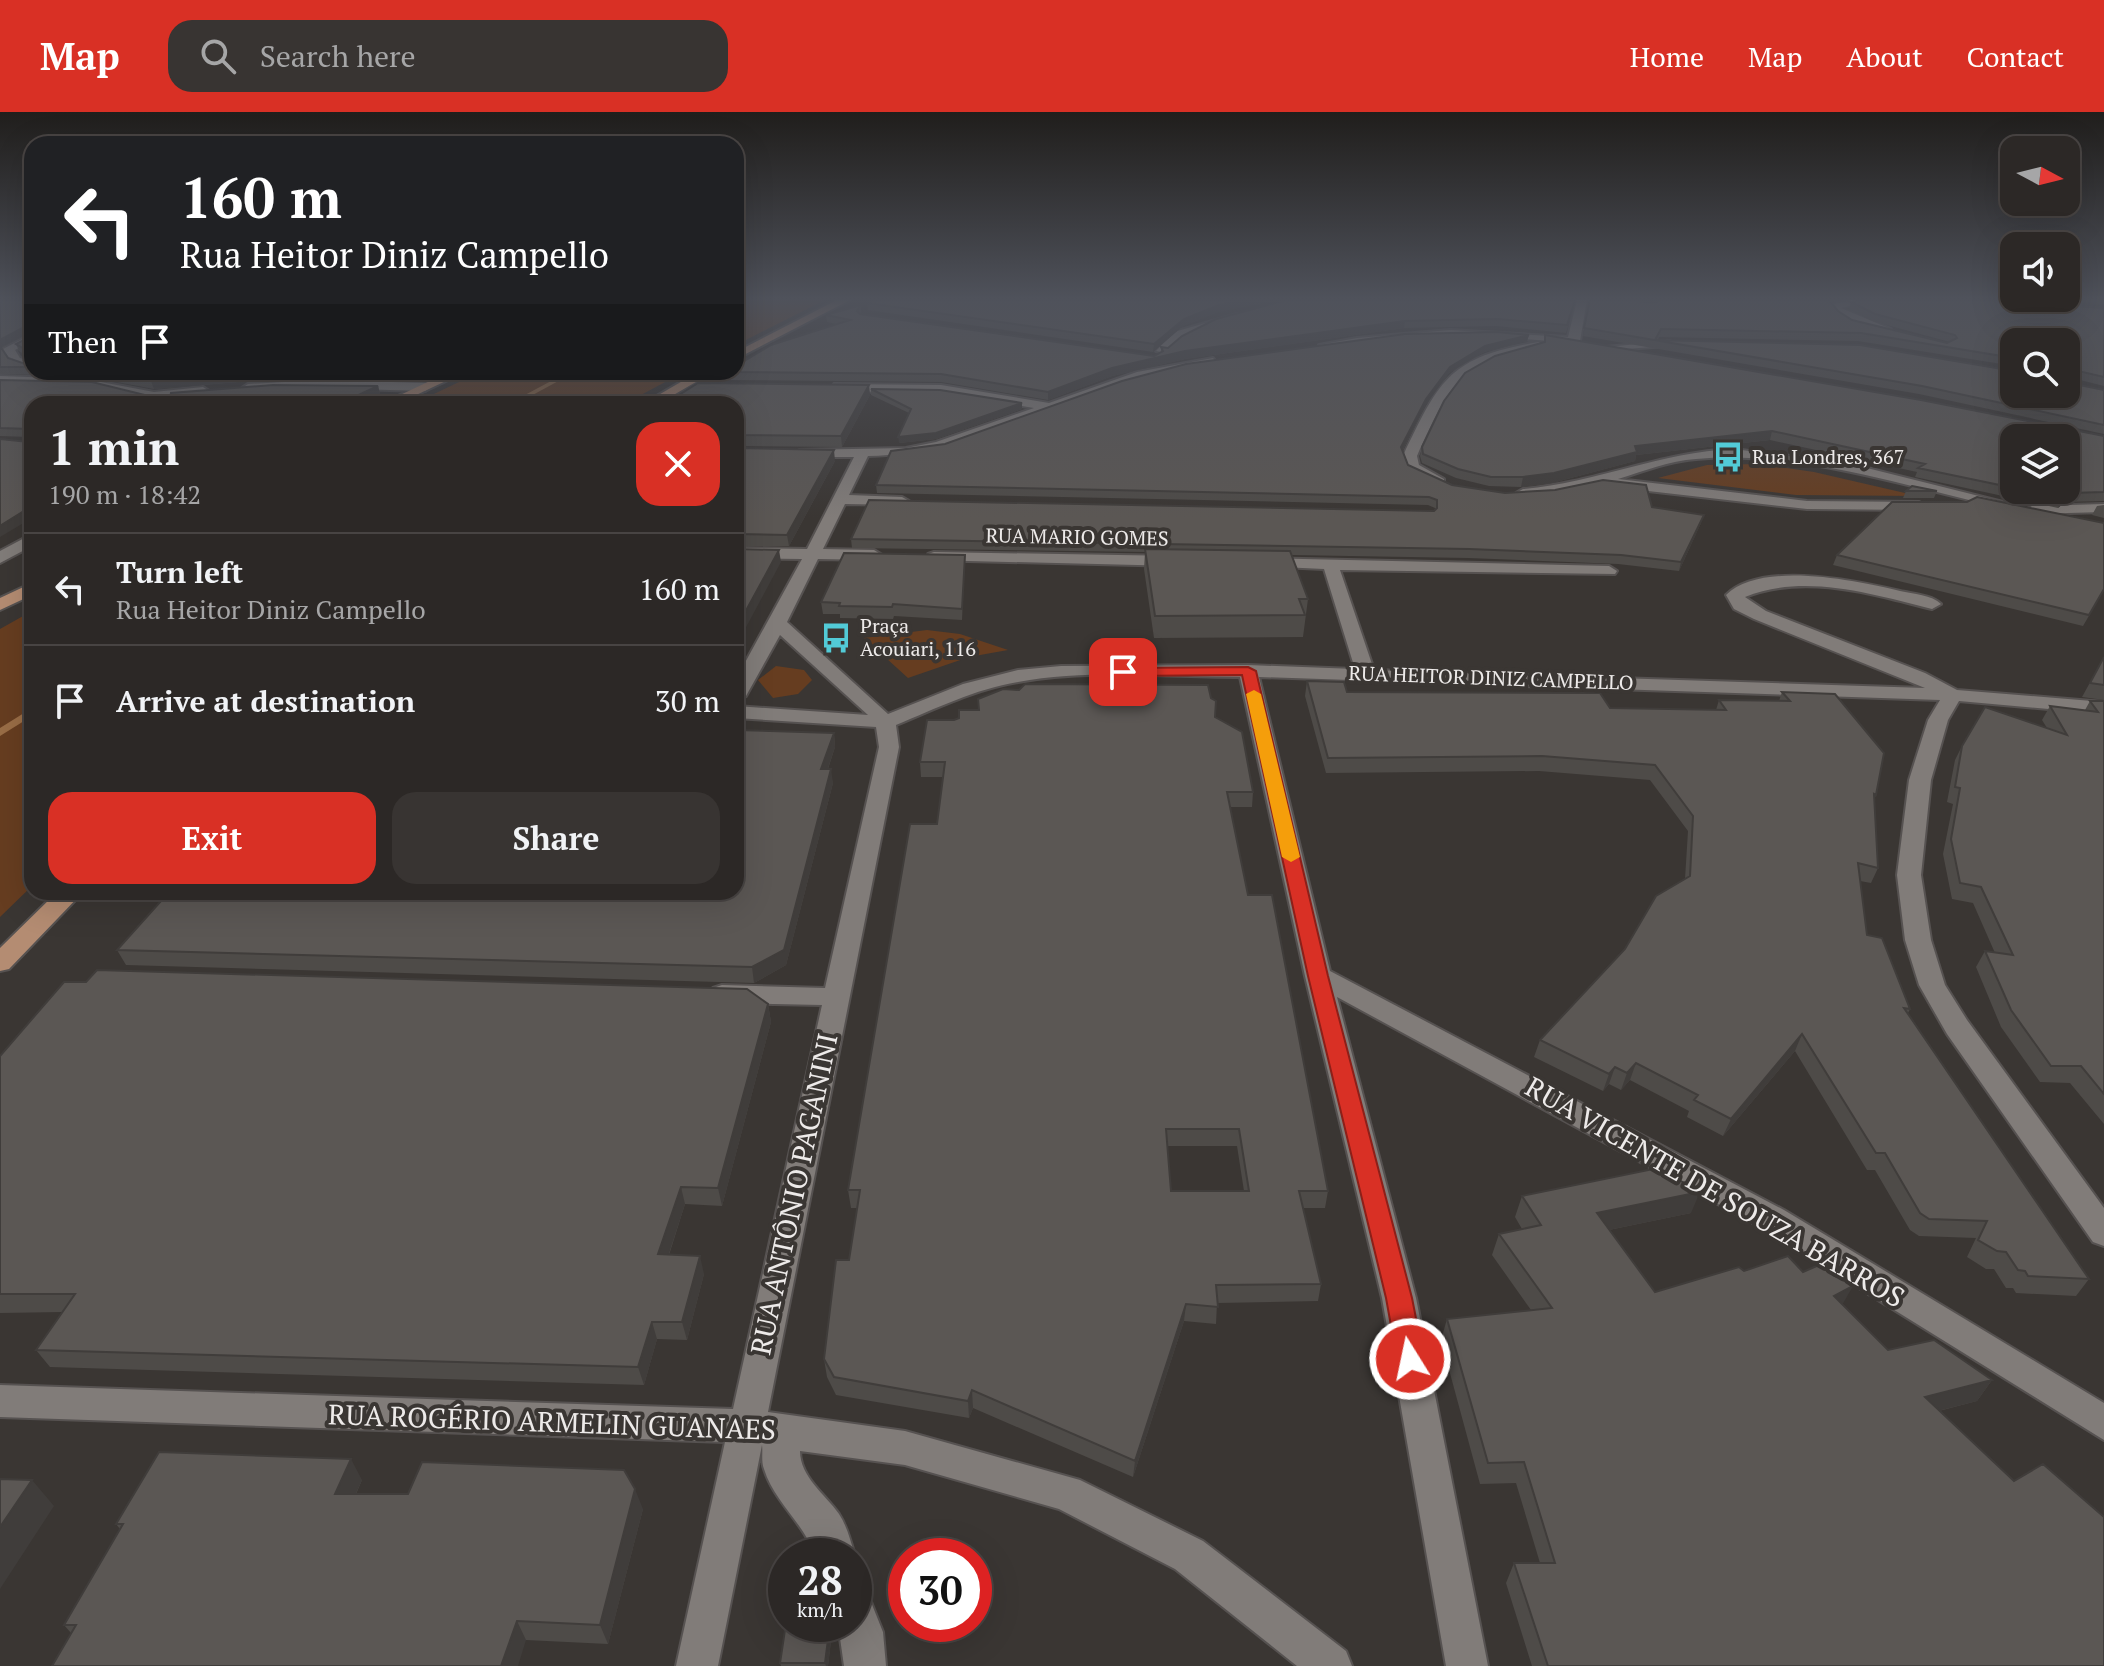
<!DOCTYPE html>
<meta charset="utf-8">
<style>
body{margin:0;font-family:"PT Serif",serif;background:#383432;color:#f1f3f6;height:100vh;display:flex;flex-direction:column;font-size:30px;white-space:nowrap}
*{box-sizing:border-box;margin:0}
p{font-size:26px;color:#a6a6a7}
.icon{flex:none;width:44px;height:44px;fill:none;stroke:currentColor;stroke-width:2;stroke-linecap:round;stroke-linejoin:round}
.map{position:relative;flex:1;overflow:hidden}
.drawer{position:absolute;left:24px;top:284px;width:720px;height:504px;display:flex;flex-direction:column;background:#2c2826;border-radius:24px;box-shadow:0 8px 32px #0002,0 0 0 2px #484443}
.drawer>*{flex:none}
.banner{position:absolute;left:24px;top:24px;width:720px;height:244px;border-radius:24px;box-shadow:0 8px 32px #0002,0 0 0 2px #484443;background:#202124;color:#fff;overflow:hidden}
.needle{width:52px;rotate:97deg}
.fabs{position:absolute;left:2000px;top:24px;display:grid;gap:16px}
.fabs a{display:grid;place-items:center;width:80px;height:80px;border-radius:16px;background:#2c2826;box-shadow:0 8px 32px #0002,0 0 0 2px #484443;font-size:40px}
.speed{position:absolute;left:768px;top:1426px;display:flex;gap:16px;font-size:40px;font-weight:700;text-align:center}
.speed>*{display:grid;place-content:center;width:104px;height:104px;border-radius:50%;background:#2c2826;box-shadow:0 8px 32px #0002,0 0 0 2px #484443;line-height:1}
.speed small{font-size:20px;font-weight:400}
.speed .limit{border:12px solid #d22;background:#fff;color:#111}
.pin{position:absolute;display:grid;place-items:center;width:68px;height:68px;color:#fff;margin:-34px;border-radius:16px;box-shadow:0 4px 12px #0006}
.me{position:absolute;width:88px;margin:-44px;rotate:350deg;stroke-linejoin:round;filter:drop-shadow(0 0 6px #0008)}
.turn{display:flex;align-items:center;gap:28px;height:168px;padding:0 24px;font-size:36px}
.turn .icon{width:104px;height:104px;stroke-width:2.5}
.turn b{display:block;font-size:56px;line-height:68px}
.then{display:flex;align-items:center;height:76px;padding:0 24px;background:#0003;gap:16px;font-size:30px}
.round{display:grid;place-items:center;flex:none;width:84px;height:84px;border-radius:24px;background:#383432}
.headline{display:flex;align-items:center;justify-content:space-between;height:136px;padding:0 24px}
h1{font-size:48px;font-weight:600;line-height:60px}
.button{display:flex;gap:16px;margin-top:auto;padding:16px 24px}
.button a{flex:1;height:92px;border-radius:24px;background:#d93025;color:#fff;font-size:32px;font-weight:600;line-height:92px;text-align:center}
.button a+a{background:#383432;color:#f1f3f6}
ul{padding:0;list-style:none}
li{display:flex;align-items:center;gap:24px;height:112px;padding:0 24px;border-top:2px solid #484443}
li div{flex:1}
li b{display:block;font-size:30px}
li em{font-style:normal}
header{display:flex;align-items:center;gap:48px;box-sizing:border-box;height:112px;padding:0 40px;background:#d93025;color:#fff}
header strong{font-size:38px}
nav{display:flex;gap:44px;margin-inline-start:auto;font-size:28px}
.search{width:560px;height:72px;background:#383432;display:flex;align-items:center;gap:20px;box-sizing:border-box;padding:0 28px;border-radius:24px;color:#a6a6a7;font-size:30px}
.map>svg:first-child{display:block}
.green{fill:#663d20}
.lines{fill:none;stroke-linecap:round;stroke-linejoin:round}
.stream{fill:#996d46;fill-rule:evenodd}
.minor-casing{stroke:#565251;stroke-width:4}
.major-casing{stroke:#565251;stroke-width:4}
.minor{fill:#817c79;fill-rule:evenodd}
.major{fill:#b48c72;fill-rule:evenodd}
.wall{fill:#4e4b48;fill-rule:evenodd}
.shaded-wall{fill:#403d3b}
.building{fill:#5b5754;stroke:#403d3b;stroke-width:2;fill-rule:evenodd}
.route{fill:#d93025;stroke:#8d1f18;stroke-width:2}
.slow{fill:#f59e0b}
.labels{text-anchor:middle;stroke-width:8;stroke-linejoin:round;paint-order:stroke}
.far-poi-label{font-size:20px;fill:#edeae9;stroke:#3a3633;text-anchor:start}
.far-street-label{font-size:20px;fill:#edeae9;stroke:#3a3633}
.near-street-label{font-size:28px;fill:#edeae9;stroke:#3a3633}
</style>
<header>
<strong>Map</strong>
<div class="search"><svg class="icon" aria-label="search" viewBox="0 0 24 24"><circle cx="10" cy="10" r="6"/><path d="M15 15l6 6"/></svg>Search here</div>
<nav><a>Home</a><a>Map</a><a>About</a><a>Contact</a></nav>
</header>
<div class="map">
<svg width="2104" height="1554" viewBox="0 0 2104 1554">
<rect width="100%" height="100%" fill="#3a3633"/>
<path class="green" d="M736,188H825L736,233Z
M480,260H684L624,292H413Z
M1759,352L1814,360L1918,384L1796,383L1658,366L1707,353Z
M32,499V774L0,805V517Z
M927,518L960,522L1008,538L969,545L908,566L864,526Z
M776,554L804,558L812,568L798,582L773,586L758,568Z"/>
<g class="lines">
<path class="stream" d="M568,260H575L516,292H508Z
M32,596V604L0,624V616Z"/>
<g class="minor-casing">
<path id="minor" d="M1577,188H1587L1580,229L1575,232C1491,221 1409,225 1325,236L1319,233L1357,226L1450,218L1568,225Z
M1851,188H1875L1841,196L1891,217V221L1841,206L1827,194Z
M1237,202L1241,207L1182,224L1166,241L1156,239L1174,220Z
M32,222V229L15,238L20,246L32,250V257L12,250L3,237Z
M1670,229L1666,234L1612,238L1606,235Z
M1539,230L1543,235C1457,254 1453,265 1417,344L1419,353L1444,367V373H1434L1408,358L1403,344C1440,266 1450,245 1539,230Z
M1213,246L1217,251C1193,257 1168,259 1144,265C1049,290 969,343 868,344L849,383L902,385L909,389L902,393L845,392L823,437L874,438L882,443L874,448L818,447L787,510L888,602L963,572L1018,558L1061,554L1248,553L1355,557L1324,457L1256,454V448L1262,446L1609,454L1617,459L1615,462L1340,458L1374,558L1925,576L1754,507L1734,497L1726,483C1761,448 1858,469 1900,479C1913,482 1932,483 1941,492L1932,497C1871,482 1805,461 1745,485L1766,499L1925,561L1957,578L2104,590V602L1959,589L1948,608L1931,668L1921,763L1931,828L1945,873L1967,908L2104,1096V1134L2093,1130L1947,922L1919,873L1905,828L1897,763L1909,668L1928,608L1940,588L1259,565L1330,859L1784,1098L2104,1291V1328L1762,1116L1337,885L1416,1186L1488,1554H1446L1382,1186L1305,864L1240,565C1169,565 1087,557 1018,570C975,577 935,597 896,613L899,635L768,1300L905,1319L1080,1368L1203,1429L1346,1539L1352,1554H1297L1175,1457L1059,1397L905,1353L800,1339C800,1365 825,1382 839,1402C847,1414 851,1430 855,1444H815C805,1412 774,1390 764,1357C761,1350 763,1340 762,1333L718,1554H676L725,1330L0,1305V1273L733,1297L822,893L722,891L713,888L709,882L713,876L722,873L825,876L879,635L876,615L736,606V594L868,603L780,523L746,584L736,590V567L802,447L736,446V436L807,437L854,345H804L797,341L799,338L906,336L936,330L1034,296L941,281L838,279L832,275L834,272L941,273L1049,291L1137,260Z
M0,264L85,267L154,280L203,275L209,279L170,286L171,292C152,293 129,281 109,277C73,271 36,271 0,272Z
M318,268L425,271L431,275L425,279L318,276L248,280L242,276L248,272Z
M1734,337L1851,352L2011,392L2004,396C1903,374 1800,338 1696,347C1669,349 1644,359 1618,367L1807,389L1919,390L1926,394L1919,398L1807,397L1613,375L1606,371C1587,377 1530,392 1516,381L1523,377C1595,371 1661,340 1734,337Z
M2104,392V400L2032,402L2025,398L2032,394Z
M32,422V434L0,451V439Z
M934,440L1178,444L1186,449L1178,454L928,448V442Z
M854,1479L869,1485L883,1520L886,1554H844L838,1512H854Z"/>
</g>
<g class="major-casing">
<path id="major" d="M837,188H850L736,247V240Z
M449,260H465L397,292H381Z
M698,260H713L658,292H643Z
M32,471V483L0,498V486Z
M57,780H83L9,857L0,859V836Z"/>
</g>
<use href="#minor" class="minor"/>
<use href="#major" class="major"/>
</g>
<path class="wall" d="M0,188H32V260H415L404,268L275,267L154,277L85,264L0,262ZM30,220V225L16,232L19,239L32,247V250L28,253L8,246L1,236Z
M878,188H1277L1218,200L1183,214L1153,240L868,198L867,191Z
M1576,188L1566,221L1496,214L1404,216L1185,247L1112,264L1048,288L941,270L727,268L726,260L836,212L827,210L826,203L861,193V202L1154,244L1161,240V235L1168,236Z
M1590,188L1652,191L1662,188H1840L1831,190L1838,199L1852,208L1947,231L1950,230L1872,209L1849,197L1851,190L2104,196V274L2068,265L2069,271L2104,278V322L1919,282L1583,224ZM1659,225L1858,229L2014,254V230L2066,282L1658,228Z
M2021,188H2104V192Z
M1529,223L1527,229L1484,240L1449,261L1425,294L1403,338L1408,353L1452,373L1505,381L1652,395L1701,411L1679,459L1618,452L1468,446L1291,443L1308,487L1303,525L1154,526L1144,457L1145,440L852,436L851,427L1434,399L1435,396L1428,393L877,381L876,373L945,332Z
M1545,223L2104,324V389L2065,390L2058,396L1915,365L1917,360L1770,328L1636,343L1635,349L1552,371L1521,375L1489,374L1456,366L1422,351L1420,344L1422,335L1544,231ZM2014,326L2066,378H2014Z
M0,268L161,287L378,274L380,282L32,292V406L28,330L29,325L0,324Z
M871,277L1022,291V297L936,327L899,331L909,301L871,283Z
M870,283L842,335L736,334V292Z
M736,336L835,349L789,434H736Z
M1906,379H1937L1934,386H1903Z
M2104,393V406L2092,403L2097,394Z
M965,443L962,508L894,504L893,507L840,506V502H823L821,490Z
M1837,443L2104,478L2083,514L1833,453Z
M2104,545V588L2082,585Z
M1307,569L1347,580L1610,596L1716,598L1719,588L1779,589L1782,580L1876,683L1874,688L1878,756L1871,771L1860,769L1867,823L1910,897L1908,901L2089,1167L2076,1184L2016,1181L2013,1176H2006L1994,1157H1986L1967,1145L1976,1126L1919,1124L1910,1118L1875,1058H1867L1795,939L1723,1024L1687,1005L1689,999L1630,968L1621,978L1609,972L1603,979L1534,945L1540,928L1625,837L1685,767L1688,719L1650,668L1539,659L1326,661L1305,584Z
M978,587L1215,605L1253,680L1252,695H1230L1248,783L1328,1079L1325,1096H1303L1321,1172L1318,1189L1217,1191L1216,1212L1184,1209L1133,1365L973,1296L969,1306L836,1283L827,1265L824,1247L849,1148L857,1096H851L848,1078L937,712L943,665H921L920,650L954,608L978,598ZM1167,1034H1237L1244,1079H1171Z
M2090,589H2104V1012L2070,971L2040,970L2001,915L1976,855L1985,839L1995,841L1973,791L1952,787L1943,742L1953,692L1947,690L1955,648L1962,634L2047,616L2042,608L2050,594L2085,598Z
M834,621L835,635L828,657L833,671L786,853L754,871L126,853L117,838Z
M768,892L771,910L722,1094L685,1092L669,1143L704,1162L687,1228L657,1227L644,1273L50,1255L36,1238L62,1200L0,1201V944Z
M1522,1084L1691,1101L1609,1118L1655,1180L1744,1159L1803,1160L1842,1192L1888,1238L1992,1268L1977,1289L1939,1299L2104,1554H1532L1506,1471L1514,1451H1540L1516,1371L1480,1372L1441,1228L1447,1207L1531,1198L1492,1143L1499,1122L1522,1117L1515,1105Z
M362,1368L356,1382L643,1397L608,1532L526,1528L71,1521L64,1513L120,1417L116,1412Z
M833,1512L828,1554H781L780,1551Z"/>
<path class="shaded-wall" d="M1243,188H1277L1218,200L1183,214L1153,240L1154,232L1184,207L1219,193Z
M1405,209L1404,216L1185,247L1112,264L1048,288V280L1112,256L1185,239Z
M30,212L32,219L0,236V228Z
M1529,223L1527,229L1484,240L1449,261L1425,294L1400,343L1401,335L1426,287L1450,255L1485,234Z
M273,260L275,267L154,277L151,269Z
M401,260H415L404,268Z
M869,273L870,283L842,335L841,324Z
M378,274L380,282L358,292H339Z
M1022,291V297L936,327L899,331L898,325Z
M1772,319L1770,328L1636,343L1635,349L1552,371L1521,375L1523,365L1635,334Z
M834,338L835,349L789,434L787,423Z
M2070,381L2065,390L2058,396L2062,387Z
M32,394V406L0,425V414Z
M1704,403L1701,411L1679,459L1681,450Z
M779,438L781,450L736,534V517Z
M965,443V454L962,508V497Z
M834,621L835,635L823,671L821,657Z
M831,657L833,671L786,853L754,871L752,855Z
M768,892L771,910L722,1094L718,1076Z
M1802,922L1795,939L1723,1024L1731,1007Z
M1636,951L1630,968L1621,978L1627,961Z
M1615,955L1609,972L1603,979L1609,962Z
M681,1075L685,1092L663,1160L658,1142Z
M1700,1080L1691,1101L1589,1122L1597,1101Z
M700,1144L704,1162L687,1228L682,1210Z
M1853,1174L1841,1195L1834,1184Z
M1186,1192L1184,1209L1133,1365L1135,1349Z
M652,1210L657,1227L644,1273L638,1255Z
M1992,1268L1977,1289L1910,1306L1925,1285Z
M972,1278L973,1296L969,1306L968,1289Z
M351,1347L362,1368L347,1401L335,1382Z
M32,1368L54,1394L0,1477V1415Z
M635,1377L643,1397L608,1532L600,1513Z
M517,1509L526,1528L518,1554H501Z
M830,1512H833L828,1554H826L825,1551Z"/>
<path class="building" d="M0,188H32V255H0V234L8,246L28,253L32,250L31,241L16,232L30,225V212L0,228Z
M878,188H1243L1219,193L1184,207L1154,232L867,191Z
M1287,188H1575L1567,213L1497,207L1405,209L1185,239L1112,256L1048,280L941,262L736,260V254L771,233L850,208L826,203L861,193L857,199L860,202L1154,244L1163,239L1161,235L1168,236L1182,224L1216,207Z
M1590,188H1631L1652,191L1662,188H1829L1838,199L1852,208L1947,231L1957,226L1955,223L1875,202L1851,190L1860,188H1980L2104,196V265L2070,257L2067,260L2069,271L2104,278V313L1922,274L1584,216ZM1661,217L1861,221L2014,246V230H2066V282H2014V259L1860,233L1655,228Z
M1497,220L1529,223L1485,234L1450,255L1426,287L1401,335L1408,353L1452,373L1505,381L1555,378L1603,368L1646,373L1652,395L1704,403L1681,450L1621,443L1469,437L851,427L869,388L1434,399L1437,396V388L1429,385L876,373L891,339L945,332L1122,269L1186,252L1405,222Z
M1545,223L1921,288L2104,324V380L2070,381L2062,387L2022,378H2066V326H2014V376L1918,356L1925,352L1772,319L1635,334L1637,340L1554,361L1523,365H1491L1458,357L1423,342L1422,335L1444,289L1465,261L1495,244L1545,230Z
M100,260H268L151,269Z
M0,268L92,270L161,287L170,286L171,281L273,273L378,274L339,292H32V394L0,414V327L28,330L30,317L0,316Z
M698,271L869,273L841,324L736,323V292H665Z
M871,277L940,278L1022,291L936,321L898,325L911,297Z
M736,336L834,338L787,423L736,422Z
M1912,374L1937,379H1906Z
M1977,385L2104,411V477L2089,503L1837,443L1892,390H1967Z
M736,437L779,438L736,517Z
M1145,437L1290,439L1308,487H1299L1305,503L1155,504Z
M844,441L965,443L962,497L893,492L892,495L839,494L840,491L821,490Z
M2104,545V573L2090,571Z
M1307,569L1344,570L1347,580L1600,581L1610,596L1726,598L1719,588L1790,589L1782,580L1835,582L1884,641L1876,683L1874,682L1878,756L1858,751L1867,823L1882,826L1910,897L1904,896L2089,1167L2028,1164L2025,1159L2018,1158L2006,1140L1997,1139L1978,1128L1987,1109L1929,1107L1920,1101L1885,1041H1876L1802,922L1731,1007L1694,988L1698,983L1636,951L1627,961L1615,955L1609,962L1540,928L1625,837L1656,784L1690,764L1693,704L1655,653L1542,644L1328,646Z
M1025,572L1208,573L1211,586L1216,589L1215,605L1242,620L1253,680H1227L1248,783H1272L1328,1079H1299L1321,1172L1216,1173L1218,1195L1186,1192L1135,1349L972,1278L968,1289L834,1265L824,1247L836,1148H849L860,1078H848L910,712H937L945,650H920L927,608H954L959,606V598H979L978,587L1003,577L1019,578ZM1166,1017H1239L1249,1079H1171Z
M2090,589H2104V982L2081,954H2051L2011,898L1985,839L2013,843L1981,775L1960,771L1951,727L1960,676L1955,675L1962,634L1985,595L2067,623L2050,594L2098,600Z
M736,618L834,621L821,657H831L784,838L752,855L117,838L169,780H736Z
M97,858L747,877L768,892L718,1076L681,1075L658,1142L700,1144L682,1210H652L638,1255L36,1238L75,1182H0V944L64,870H86Z
M1658,1056L1700,1080L1597,1101L1655,1180L1739,1155L1744,1159L1788,1144L1803,1160L1819,1153L1853,1174L1834,1184L1888,1238L1934,1228L1992,1268L1925,1285L2014,1369L2043,1352L2104,1405V1554H1548L1514,1451H1555L1524,1350L1488,1351L1447,1207L1552,1196L1499,1122L1541,1113L1522,1084Z
M159,1340L351,1347L335,1382H408L422,1350L624,1358L635,1377L600,1513L517,1509L501,1554H52L76,1513H64L123,1412H116Z
M0,1367L32,1368L0,1415Z
M786,1511L830,1512L825,1551H780Z"/>
<linearGradient id="sky" x2="0" y2="1"><stop stop-color="#201e1c"/><stop offset="0.46" stop-color="#4f525b"/><stop offset="1" stop-color="#4f525b" stop-opacity="0"/></linearGradient>
<rect width="2104" height="406" fill="url(#sky)"/>
<path class="route" d="M1248,555L1256,559L1328,864L1412,1186L1424,1247L1420,1256L1410,1259L1401,1256L1397,1247L1386,1186L1308,864L1242,563L1123,564L1116,560L1123,556Z"/>
<path class="slow" d="M1254,578L1261,582L1300,745L1291,750L1282,745L1246,582Z"/>
<defs>
<g id="bus-bare" transform="scale(2.4)"><path d="M-5-6H5V4H4V6H2V4H-2V6H-4V4H-5ZM-3.5-4V0h7V-4ZM-3.5 1.2v1.5H-2V1.2ZM2 1.2v1.5H3.5V1.2Z" fill="#52cbd7" stroke="#3a3633" stroke-width="2.5" paint-order="stroke"/></g>
</defs>
<g fill-rule="evenodd">
<use href="#bus-bare" x="1728" y="345"/>
<use href="#bus-bare" x="836" y="526"/>
</g>
<g class="labels">
<g class="far-poi-label">
<text x="1752" y="352">Rua Londres, 367</text>
<text x="860" y="521">Praça<tspan x="860" dy="23">Acouiari, 116</tspan></text>
</g>
<g class="far-street-label">
<text transform="translate(1077 425) rotate(1)" y="7">RUA MARIO GOMES</text>
<text transform="translate(1491 566) rotate(2)" y="7">RUA HEITOR DINIZ CAMPELLO</text>
</g>
<g class="near-street-label">
<text transform="translate(1715 1080) rotate(30)" y="10">RUA VICENTE DE SOUZA BARROS</text>
<text transform="translate(794 1082) rotate(-78)" y="10">RUA ANTÔNIO PAGANINI</text>
<text transform="translate(552 1310) rotate(2)" y="10">RUA ROGÉRIO ARMELIN GUANAES</text>
</g>
</g>
</svg>
<div class="fabs">
<a><svg class="needle" viewBox="-14 -14 28 28"><path d="M0-13l5 13h-10z" fill="#e53935"/><path d="M0 13l5-13h-10z" fill="#a6a6a7"/></svg></a>
<a><svg class="icon" aria-label="sound" viewBox="0 0 24 24"><path d="M4 9h4l5-4v14l-5-4H4zM17 9q2 3 0 6"/></svg></a>
<a><svg class="icon" aria-label="search" viewBox="0 0 24 24"><circle cx="10" cy="10" r="6"/><path d="M15 15l6 6"/></svg></a>
<a><svg class="icon" aria-label="layers" viewBox="0 0 24 24"><path d="M12 4l9 5-9 5-9-5zM3 14l9 5 9-5"/></svg></a>
</div>
<div class="speed"><div>28<small>km/h</small></div><div class="limit">30</div></div>
<div class="pin" style="left:1123px;top:560px;background:#d93025"><svg class="icon" aria-label="arrive" viewBox="0 0 24 24"><path d="M6 21V4h12l-3 4 3 4H6"/></svg></div>
<svg class="me" style="left:1410px;top:1247px" viewBox="-20 -20 40 40"><circle r="17" fill="#d93025" stroke="#fff" stroke-width="3"/><path d="M0-11L8 9 0 5-8 9z" fill="#fff"/></svg>
<div class="banner">
<div class="turn"><svg class="icon" aria-label="left" viewBox="0 0 24 24"><path d="M17 20v-9H6M10 6l-5 5 5 5"/></svg><div><b>160 m</b>Rua Heitor Diniz Campello</div></div>
<div class="then">Then<svg class="icon" aria-label="arrive" viewBox="0 0 24 24"><path d="M6 21V4h12l-3 4 3 4H6"/></svg></div>
</div>
<section class="drawer">
<div class="headline"><div><h1>1 min</h1><p>190 m · 18:42</p></div><a class="round" style="background:#d93025;color:#fff"><svg class="icon" aria-label="close" viewBox="0 0 24 24"><path d="M6 6l12 12M18 6L6 18"/></svg></a></div>
<ul>
<li><svg class="icon" aria-label="left" viewBox="0 0 24 24"><path d="M17 20v-9H6M10 6l-5 5 5 5"/></svg><div><b>Turn left</b><p>Rua Heitor Diniz Campello</p></div><em>160 m</em></li>
<li><svg class="icon" aria-label="arrive" viewBox="0 0 24 24"><path d="M6 21V4h12l-3 4 3 4H6"/></svg><div><b>Arrive at destination</b></div><em>30 m</em></li>
</ul>
<div class="button"><a>Exit</a><a>Share</a></div>
</section>
</div>
